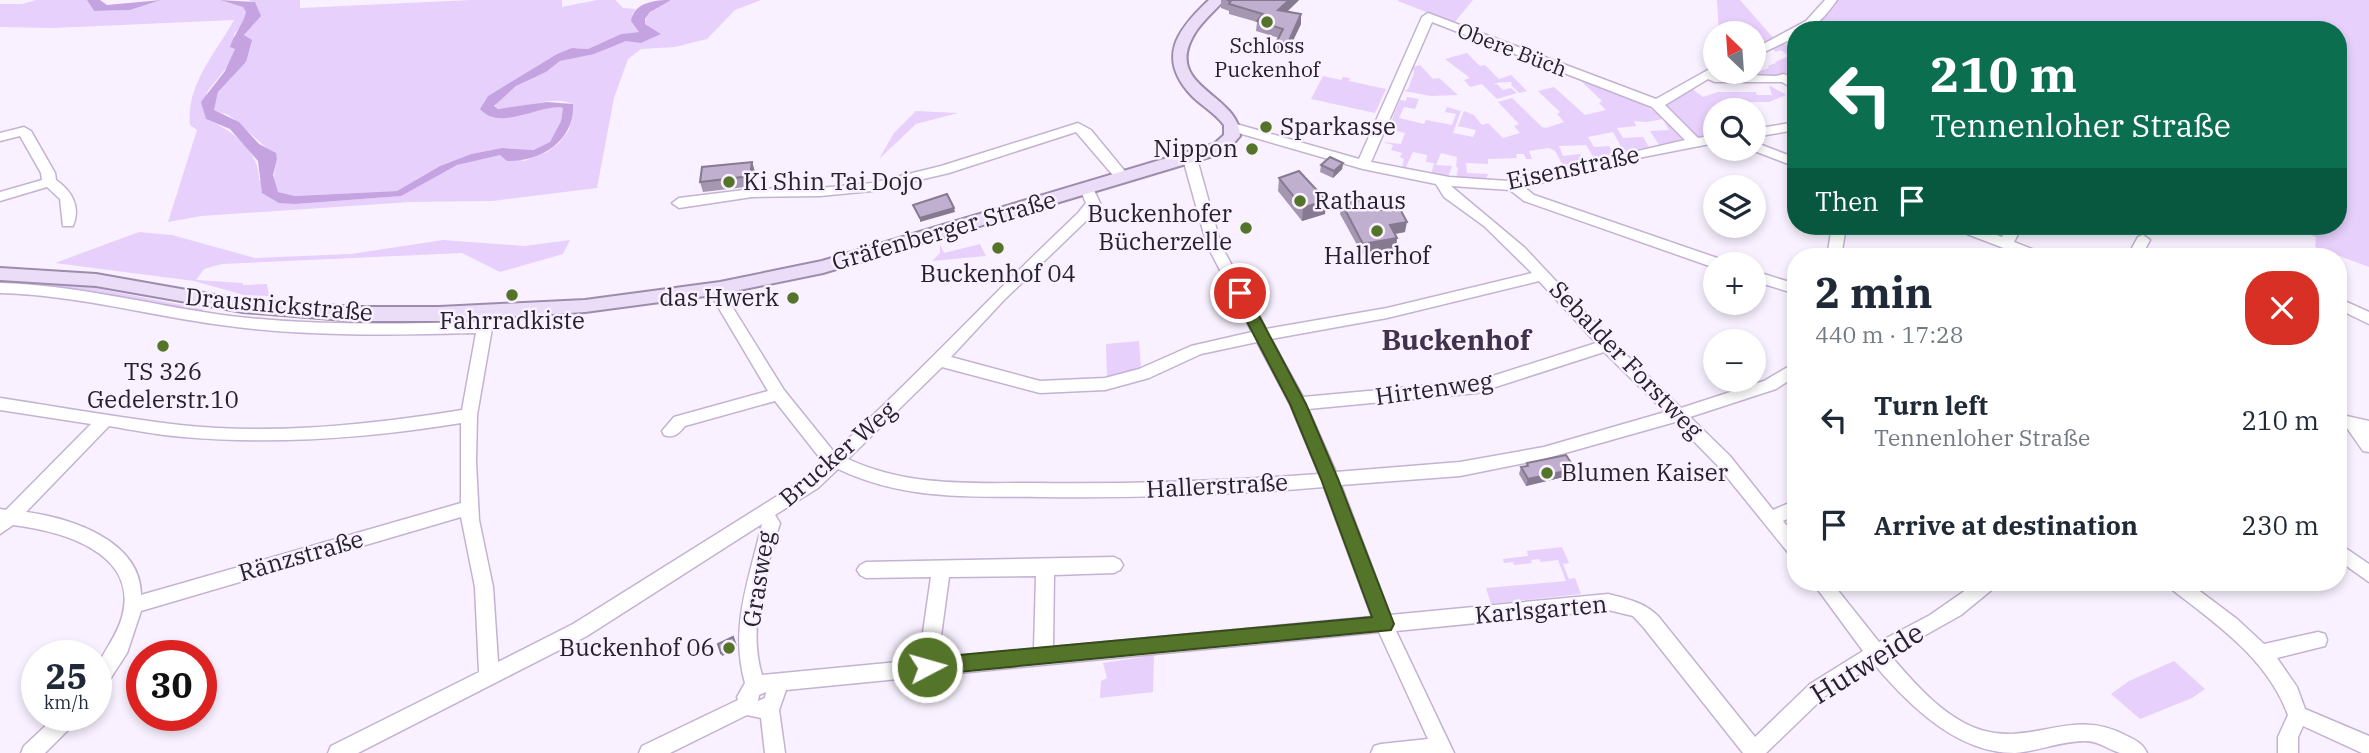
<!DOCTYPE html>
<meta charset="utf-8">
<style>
body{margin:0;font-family:"IBM Plex Serif",serif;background:#f2f2f3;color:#1f2937;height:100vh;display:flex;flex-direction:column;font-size:26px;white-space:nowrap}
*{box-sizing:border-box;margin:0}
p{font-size:23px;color:#747a83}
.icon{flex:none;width:38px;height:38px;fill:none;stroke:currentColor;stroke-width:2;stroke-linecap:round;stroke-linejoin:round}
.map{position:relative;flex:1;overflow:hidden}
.drawer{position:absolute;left:1787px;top:248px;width:560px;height:343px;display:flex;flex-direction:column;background:#fff;border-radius:28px;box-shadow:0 4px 10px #0003}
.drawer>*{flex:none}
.guide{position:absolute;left:1787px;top:21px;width:560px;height:214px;border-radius:28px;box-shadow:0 4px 10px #0003;background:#0b6e4f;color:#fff;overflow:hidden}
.needle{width:46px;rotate:335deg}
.controls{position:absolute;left:1703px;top:21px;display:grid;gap:14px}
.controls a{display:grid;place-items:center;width:63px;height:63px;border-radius:50%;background:#fff;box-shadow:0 4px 10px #0003;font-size:35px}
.speed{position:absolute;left:21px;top:640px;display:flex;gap:14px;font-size:35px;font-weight:700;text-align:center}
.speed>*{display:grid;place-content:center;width:91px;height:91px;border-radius:50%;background:#fff;box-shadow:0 4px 10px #0003;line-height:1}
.speed small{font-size:18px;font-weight:400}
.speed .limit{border:10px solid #d22;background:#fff;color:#111}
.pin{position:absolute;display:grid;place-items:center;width:60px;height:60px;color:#fff;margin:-30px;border:4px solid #fff;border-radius:50%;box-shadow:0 2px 7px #0007}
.me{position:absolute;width:77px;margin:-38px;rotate:84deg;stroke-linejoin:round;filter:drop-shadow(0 0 5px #0008)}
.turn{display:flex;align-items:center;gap:24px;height:147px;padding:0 28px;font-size:32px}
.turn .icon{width:91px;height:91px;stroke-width:2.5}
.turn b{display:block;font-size:49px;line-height:60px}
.then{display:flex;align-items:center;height:66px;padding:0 28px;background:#0003;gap:14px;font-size:26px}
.round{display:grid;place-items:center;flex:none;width:74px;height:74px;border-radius:28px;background:#f2f2f3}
.headline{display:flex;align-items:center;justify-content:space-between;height:119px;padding:0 28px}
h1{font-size:42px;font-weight:700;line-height:52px}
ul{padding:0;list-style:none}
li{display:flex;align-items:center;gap:21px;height:105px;padding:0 28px}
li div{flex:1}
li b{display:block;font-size:26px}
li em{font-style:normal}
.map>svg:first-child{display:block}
.green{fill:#e7d0fc}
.water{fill:#c5a3e0}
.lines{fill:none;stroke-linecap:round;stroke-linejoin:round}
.minor-casing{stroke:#c3b2d2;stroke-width:3}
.major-casing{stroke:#9d8cac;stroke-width:4}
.minor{fill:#fff;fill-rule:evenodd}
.major{fill:#ebddf7;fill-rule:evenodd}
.wall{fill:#a596b2}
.shaded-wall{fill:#867a91}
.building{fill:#c0afcf;stroke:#867a91;stroke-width:2}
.route{fill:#54742a;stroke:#374b1b;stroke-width:2}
.poi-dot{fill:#54742a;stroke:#f9f1ff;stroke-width:2.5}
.labels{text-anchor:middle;stroke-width:5;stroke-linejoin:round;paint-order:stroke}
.far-poi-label{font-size:21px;fill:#27212d;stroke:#f9f1ff}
.far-street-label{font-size:21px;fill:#27212d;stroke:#f9f1ff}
.poi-label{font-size:24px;fill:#27212d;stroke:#f9f1ff;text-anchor:start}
.street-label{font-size:24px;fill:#27212d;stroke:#f9f1ff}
.quarter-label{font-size:28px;font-weight:bold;fill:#40314c;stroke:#f9f1ff}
.near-street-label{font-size:28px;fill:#27212d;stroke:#f9f1ff}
</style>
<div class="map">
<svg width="2369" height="753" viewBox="0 0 2369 753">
<rect width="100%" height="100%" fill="#f9f1ff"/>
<path class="green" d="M36,0H87L94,11L130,10L161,0H220L244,7L246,12L243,24L234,34L235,48L230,63L207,92L206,119C232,130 259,150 259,180L296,204L400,196L444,170L472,160L500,155L524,161L547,152L559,143L569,130L573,104C549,93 520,113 495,108L497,102L516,86L546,72L560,61L594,53L618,43L632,40L641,43L661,34L645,24C645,13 661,2 672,0C693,0 738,0 761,0L735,10L707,39L675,47L641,49L628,59L614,98L597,188L492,201L410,202L201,216L168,222L197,130L190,125C186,84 216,53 234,20L53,28L0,27V4H22Z
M248,0H300V8L471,0H562V7L597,0H615L623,8L636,9L632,14L635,26L639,32L621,34L588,49L577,48L557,54L488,96L483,103L502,118L550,108H563L561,121L550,142L532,150L502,148L471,154L440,166L397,191L295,196L278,192C272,180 274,172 277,159C275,155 236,120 230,116C226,113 219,113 214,110L218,92L246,62L244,35L258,19L255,3Z
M1473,0L1454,23L1398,1V0Z
M1717,0H1740L1776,41L1754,51V33H1719Z
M1833,0H2369V267L2315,247L2316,237L2286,226H2338V30H1840L1818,20L1830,5L1837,6L1831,3Z
M1781,44L1793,45L1788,48L1795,53V70L1773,77L1719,73L1739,72L1749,75L1769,68L1768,66L1776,63L1775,62L1789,56L1781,50L1776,52L1772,49Z
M1467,53L1480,66L1485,65L1499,79L1511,75L1527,91L1519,93L1511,85L1512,82C1505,83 1499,81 1492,85L1497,84L1503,90L1511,88L1517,93L1497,99L1482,84L1470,87L1464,80L1470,78L1445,59Z
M1420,65L1433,79L1439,78L1458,95L1431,96L1404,91L1408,89L1414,73L1413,67Z
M1323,76L1341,80L1343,77L1350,78L1349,81L1386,89L1375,113L1311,99Z
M1579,79C1623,96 1654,102 1686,139L1659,145L1650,131L1669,130L1663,119L1647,122L1634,121L1636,126L1617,128L1623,138L1643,137L1649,147L1624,152L1613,132L1588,137L1594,147L1609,146L1614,154L1594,158L1586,145L1559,146L1563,156L1580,154L1583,161L1563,165L1555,151L1549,148L1529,151L1532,159H1526L1524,154H1516L1517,158L1488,159V164L1466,163L1467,173L1488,174L1486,179L1456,178L1458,168L1456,167L1457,157L1441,153L1436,165L1452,166L1448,177L1431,174L1434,163L1426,162L1427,155L1413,152L1405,169H1402L1404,159L1400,157L1402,153L1391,150L1393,145L1382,142L1401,144L1405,133L1388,129L1400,100L1406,101L1407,97L1419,99L1415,109L1404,107L1399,118L1424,124L1426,120L1452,125L1456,114L1445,112L1447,107L1461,111L1453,133L1473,137L1476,130L1458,126L1464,111L1474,115L1482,125L1488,123L1503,138L1520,133L1514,126L1519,124L1498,102L1512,98L1542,127L1546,128L1564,122L1557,114L1560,112L1538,91L1554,87L1585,115L1606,110L1599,103L1602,101Z
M1769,85L1786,95L1769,102H1747L1752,108C1740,112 1727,110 1715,110L1710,117L1715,122V136L1697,137L1667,109V105L1692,89L1703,97L1718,92H1756L1757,95H1772Z
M916,111L958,113L916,124L879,159L894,133Z
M139,232L172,235L255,258L351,254L443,240L524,246L570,240L563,254L500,272L462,253L222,264L204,269L196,280L243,283V285L267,284L269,296L244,295L194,281L55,263Z
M940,244L944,253L980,244L986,256L932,261L940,253Z
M0,281L90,287L203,309L198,315L0,286Z
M1139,341L1141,369L1107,378L1106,344Z
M1562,547L1569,563L1563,564L1569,579L1575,578L1581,594L1491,604L1486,588L1566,581L1558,560L1541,562L1539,559L1531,560L1532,563L1514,565L1513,562L1504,563L1503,559L1528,556L1527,551Z
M1154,652L1153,692L1100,698L1101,681L1107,678L1103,663L1143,657Z
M2174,661L2205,689L2192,698L2140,719L2111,694L2129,681Z"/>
<path class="water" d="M87,0H100L107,5L161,0L130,10L94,11Z
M220,0L255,2L261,16L244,35L252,40L246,62L218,92L214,110L239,122L259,144L276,153L277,159L273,175L278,192L295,196L397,191L440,166L471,154L502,148L533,150L550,142L561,121L563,108C539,104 500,132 480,109L488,96L557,54L572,48L588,49L621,34L639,32L631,21C634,2 655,0 671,0L650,12L645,19V24L661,34L641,43L626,41L594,54L560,61L546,72L516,86L494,106L498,109L547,102L573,104C575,141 540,162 507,161L500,155L457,165L401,196L296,204L279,203L262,193L258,161L230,129L206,119L201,102L225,71L235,49L230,47C234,34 243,25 246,12L243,7Z"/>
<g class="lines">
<g class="minor-casing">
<path id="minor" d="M1825,0H1837C1825,16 1816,30 1796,30V37L1754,57V49L1806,21Z
M1428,13L1656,99L1715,66V72H1720L1718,74L1776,76L1784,74L1796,80V90L1782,82H1715L1708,79L1665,105L1698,138L1715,135V143L1638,158L1524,187L1534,195L1723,260L1725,264H1715V268L1524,201L1510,190L1451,186L1525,248L1612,341L1681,408L1764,381L1796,362V376L1776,389L1690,417L1730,456L1773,510L1796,500V515L1783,521L1796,537V557L1790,555L1718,466L1675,422L1544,459L1460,476L1341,485L1390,615L1608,594C1628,599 1643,602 1658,616L1755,737L1810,684L1863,651L1813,583H1832L1879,642L1930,615L1976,583H1997L1994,588L1961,615L1890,655C1914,683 1944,718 1981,730C2035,746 2072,706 2127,736C2136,740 2143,744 2147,753C2139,753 2127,753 2120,753C2107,749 2099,741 2085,741C2061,741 2039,751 2015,753C1956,753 1908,704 1874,664L1824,697L1766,753H1743L1644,628L1633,616L1608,610L1396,631L1454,753H1371L1374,746L1381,744L1428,739L1379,632L786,690L779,710L785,753H765L761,718L747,715L670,753H639L642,746L738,700L737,697L745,683C729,627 750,577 762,524L587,636L358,753H328L331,746L479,672L475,587L461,517L141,611L127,653L103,690L96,693C96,684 94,673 98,666C105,648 116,638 122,617C140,552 61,531 13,525L0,534V509L6,510L91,424L0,410V398C60,407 120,418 180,425C273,435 369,425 462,410L476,333C391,335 305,337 221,325C147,315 75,295 0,293V283C75,285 147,304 222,315C306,326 392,324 478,322L481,313L486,312L494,317L477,415L476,462L479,520L493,587L498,662L573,624L806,478L823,462L775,401L685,426C679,433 674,439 664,435L662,431L674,417L768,391L714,300L715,284H725L728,300L784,390L834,452C918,375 995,291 1078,213L1086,203L1080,189L1082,186H1092L1100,203L1088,219L1004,300L951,357L1040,381L1105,378L1139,369L1191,346L1252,332L1207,245L1183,159L1190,155L1197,159L1221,245L1266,329L1387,308L1532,273L1484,226L1444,197L1436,184L1363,169L1228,130L1227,127L1233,123L1359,159L1422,17ZM1432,22L1652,107L1685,140L1509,181L1449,177L1371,162ZM1539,281L1596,343L1477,381L1303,397L1271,339L1387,318ZM1257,342L1290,404L1319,474C1225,481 1131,484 1037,483C972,483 908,487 848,459L942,367L1040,393L1105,390L1149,378L1201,354ZM1604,352L1665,412L1544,447L1460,462L1336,472L1308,409L1477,393ZM461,423V503L141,595C141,540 70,518 26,512L109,426C133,430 158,435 183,437C276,445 369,438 461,423ZM838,469C905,501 969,496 1042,497C1136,498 1230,495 1324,487L1372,617L1053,647L1054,575L1114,573L1120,570L1123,565L1120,560L1114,557L866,562L860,565L857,570L860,575L866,578L931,577L919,660L762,675C747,626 766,571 780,523L775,515L818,488ZM1036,576L1034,649L938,658L949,577ZM766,692L765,698L758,701L759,695Z
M1796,122V130L1754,137V129Z
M1078,123L1091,130L1128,175L1130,178L1128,181H1118L1076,132L949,173L872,191L820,196L752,197L679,208L672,203L679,198L752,189L820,188L872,183L941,166Z
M24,127L31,131L55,173L56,180C72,191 81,207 73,226H63L60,199L47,187L0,201V192L42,180L41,173L20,136L0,141V133Z
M1754,142L1796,158V167L1749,149H1754Z
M1832,226H1846L1841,257H1827Z
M1952,226H1972L2002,237L2008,226H2022L2014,242L2045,254L2047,257H2027L1954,229Z
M2217,226H2232L2225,231Z
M2143,235L2150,240L2141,257H2127L2138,237Z
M1754,271L1796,284V294L1754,281Z
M2338,298L2369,312V324L2338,309Z
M2338,414L2369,421V452L2363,451L2347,428L2338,426Z
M2338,543L2369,564V582L2338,560Z
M2167,583H2189L2237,619L2264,644L2318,632L2325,634L2327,640L2325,646L2277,658L2297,687L2305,709L2369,736V753H2362L2303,726L2298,737V753H2278V737L2288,715C2267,658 2216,624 2170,588Z
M56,716H79L76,722L45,753H21L24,746Z"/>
</g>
<g class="major-casing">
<path id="major" d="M1209,0H1224C1215,11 1203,20 1195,33C1161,87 1240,94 1240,136L1226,152L823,273L720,294L585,312L439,321H357L243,312L96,286L0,280V268L96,274L243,300L357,307H439L585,300L720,282L822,261L1214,144L1224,135V125C1215,113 1202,106 1192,96C1156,58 1177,30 1209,0Z"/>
</g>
<use href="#minor" class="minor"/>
<use href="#major" class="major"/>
</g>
<path class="wall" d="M1221,0H1299L1287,12L1301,14V24L1287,53L1277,51V41L1279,38L1256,31L1257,22L1229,14V11L1221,8Z
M752,162L755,172L754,186L703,192L700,182Z
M1343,163L1342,169L1333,178L1320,172L1321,165Z
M1279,178L1326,200L1325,214L1302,221L1278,191Z
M1342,204L1381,210L1405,232L1395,234L1397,238L1396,248L1362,254L1340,214Z
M1527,463L1572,475L1526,486L1519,474L1521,467L1525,466Z"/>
<path class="shaded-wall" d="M1289,0H1299L1278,20V10Z
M1301,14V24L1287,53L1288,43Z
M752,162L755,172L754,186L750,176Z
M1343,163L1342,169L1333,178L1334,171Z
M1326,200L1325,214L1302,221L1303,208Z
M954,208L955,212L920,222V218Z
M1407,222L1405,232L1388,235L1390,225Z
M1397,238L1396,248L1362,254L1363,244Z
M1575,469L1572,475L1526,486L1528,479Z
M733,637L737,649L722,656L721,653Z"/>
<path class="building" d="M1227,0H1289L1278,10L1301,14L1288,43L1277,41L1283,29L1257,21L1263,14L1229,4L1231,1Z
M1330,157L1343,163L1334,171L1321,165Z
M752,162L750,176L700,182L702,167Z
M1299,171L1326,200L1303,208L1279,178Z
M947,194L954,208L920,218L913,205Z
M1375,198L1381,210L1399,207L1407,222L1390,225L1397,238L1363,244L1342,204Z
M1566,455L1575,469L1528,479L1521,467L1528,466L1527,463Z
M733,637L736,646L721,653L718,644Z"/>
<path class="route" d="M1240,288L1247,293L1306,404L1338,479L1394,624L1391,630L927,675L920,673L917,667L920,661L927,658L1372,617L1321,479L1290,404L1232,293Z"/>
<g class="poi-dot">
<circle cx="1267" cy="22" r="7"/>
<circle cx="1266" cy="127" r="7"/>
<circle cx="1252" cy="149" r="7"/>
<circle cx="729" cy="182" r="7"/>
<circle cx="1300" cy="201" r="7"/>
<circle cx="1246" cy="228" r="7"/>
<circle cx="1377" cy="231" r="7"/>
<circle cx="998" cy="248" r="7"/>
<circle cx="512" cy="295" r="7"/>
<circle cx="793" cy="298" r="7"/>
<circle cx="163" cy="346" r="7"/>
<circle cx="1547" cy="473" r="7"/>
<circle cx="729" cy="648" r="7"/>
</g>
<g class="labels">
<g class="far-poi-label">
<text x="1267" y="53">Schloss<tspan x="1267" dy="24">Puckenhof</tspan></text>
</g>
<g class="far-street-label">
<text transform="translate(1512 50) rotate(21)" y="7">Obere Büch</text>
</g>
<g class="poi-label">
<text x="1280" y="135">Sparkasse</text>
<text x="1238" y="157" text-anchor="end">Nippon</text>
<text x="743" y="190">Ki Shin Tai Dojo</text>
<text x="1314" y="209">Rathaus</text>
<text x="1232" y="222" text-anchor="end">Buckenhofer<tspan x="1232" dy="28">Bücherzelle</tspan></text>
<text x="1377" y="264" text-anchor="middle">Hallerhof</text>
<text x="998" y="282" text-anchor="middle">Buckenhof 04</text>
<text x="779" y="306" text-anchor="end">das Hwerk</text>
<text x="512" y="329" text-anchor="middle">Fahrradkiste</text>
<text x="163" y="380" text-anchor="middle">TS 326<tspan x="163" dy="28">Gedelerstr.10</tspan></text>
<text x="1561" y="481">Blumen Kaiser</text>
<text x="715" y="656" text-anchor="end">Buckenhof 06</text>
</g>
<g class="street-label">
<text transform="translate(1573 168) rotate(-12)" y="8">Eisenstraße</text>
<text transform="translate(944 231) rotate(-16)" y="8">Gräfenberger Straße</text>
<text transform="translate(279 305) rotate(5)" y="8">Drausnickstraße</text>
<text transform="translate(1626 360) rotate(46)" y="8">Sebalder Forstweg</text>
<text transform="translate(1434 389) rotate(-8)" y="8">Hirtenweg</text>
<text transform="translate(838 454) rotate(-41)" y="8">Brucker Weg</text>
<text transform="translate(1217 486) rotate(-3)" y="8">Hallerstraße</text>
<text transform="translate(301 556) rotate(-16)" y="8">Ränzstraße</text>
<text transform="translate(759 579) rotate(-81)" y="8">Grasweg</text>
<text transform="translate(1541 610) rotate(-5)" y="8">Karlsgarten</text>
</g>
<g class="quarter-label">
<text x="1456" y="350">Buckenhof</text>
</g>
<g class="near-street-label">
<text transform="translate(1867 663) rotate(-32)" y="10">Hutweide</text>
</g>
</g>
</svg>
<div class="controls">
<a><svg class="needle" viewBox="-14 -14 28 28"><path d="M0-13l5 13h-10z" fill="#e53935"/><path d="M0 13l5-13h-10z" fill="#747a83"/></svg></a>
<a><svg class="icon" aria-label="search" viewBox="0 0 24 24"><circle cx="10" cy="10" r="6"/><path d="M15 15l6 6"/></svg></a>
<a><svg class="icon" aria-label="layers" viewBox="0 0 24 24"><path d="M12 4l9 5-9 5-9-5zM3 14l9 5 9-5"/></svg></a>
<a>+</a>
<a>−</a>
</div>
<div class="speed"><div>25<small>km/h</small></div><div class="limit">30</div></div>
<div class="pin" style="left:1240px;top:293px;background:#d93025"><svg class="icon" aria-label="arrive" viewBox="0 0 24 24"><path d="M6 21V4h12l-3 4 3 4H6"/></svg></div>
<svg class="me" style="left:927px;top:667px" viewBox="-20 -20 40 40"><circle r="17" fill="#54742a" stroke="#fff" stroke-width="3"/><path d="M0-11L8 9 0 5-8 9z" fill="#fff"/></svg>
<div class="guide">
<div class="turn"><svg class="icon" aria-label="left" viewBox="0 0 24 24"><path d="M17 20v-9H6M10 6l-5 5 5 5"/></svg><div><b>210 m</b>Tennenloher Straße</div></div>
<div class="then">Then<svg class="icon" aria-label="arrive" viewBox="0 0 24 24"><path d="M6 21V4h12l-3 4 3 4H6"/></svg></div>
</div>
<section class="drawer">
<div class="headline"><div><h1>2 min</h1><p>440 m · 17:28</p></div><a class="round" style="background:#d93025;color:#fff"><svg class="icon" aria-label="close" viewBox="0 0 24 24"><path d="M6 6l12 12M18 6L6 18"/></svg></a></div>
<ul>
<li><svg class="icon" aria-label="left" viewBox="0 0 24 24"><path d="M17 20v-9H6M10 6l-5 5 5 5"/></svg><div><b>Turn left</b><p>Tennenloher Straße</p></div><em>210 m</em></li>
<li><svg class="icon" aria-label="arrive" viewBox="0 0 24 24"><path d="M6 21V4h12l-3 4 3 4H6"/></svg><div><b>Arrive at destination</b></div><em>230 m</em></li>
</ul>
</section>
</div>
